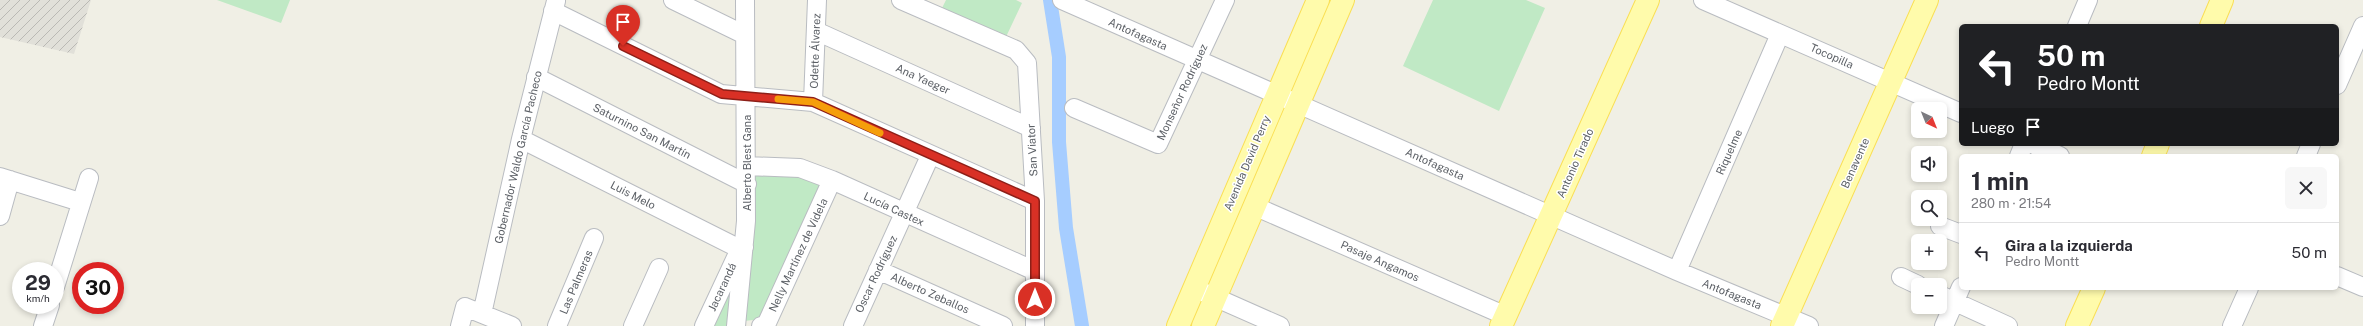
<!DOCTYPE html>
<html lang="es">
<meta charset="utf-8">
<style>
body{margin:0;font-family:"Public Sans",sans-serif;background:#f7f7f7;color:#2b2b33;height:100vh;display:flex;flex-direction:column;font-size:15px;white-space:nowrap}
*{box-sizing:border-box;margin:0}
p{font-size:13px;color:#7c7c81}
.icon{flex:none;width:22px;height:22px;fill:none;stroke:currentColor;stroke-width:2;stroke-linecap:round;stroke-linejoin:round}
.map{position:relative;flex:1;overflow:hidden}
.details{position:absolute;left:1959px;top:154px;width:380px;height:136px;display:flex;flex-direction:column;background:#fff;border-radius:6px;box-shadow:0 2px 6px #0003}
.details>*{flex:none}
.banner{position:absolute;left:1959px;top:24px;width:380px;height:122px;border-radius:6px;box-shadow:0 2px 6px #0003;background:#202124;color:#fff;overflow:hidden}
.needle{width:26px;rotate:137deg}
.controls{position:absolute;left:1911px;top:102px;display:grid;gap:8px}
.controls a{display:grid;place-items:center;width:36px;height:36px;border-radius:6px;background:#fff;box-shadow:0 2px 6px #0003;font-size:20px}
.speed{position:absolute;left:12px;top:262px;display:flex;gap:8px;font-size:20px;font-weight:700;text-align:center}
.speed>*{display:grid;place-content:center;width:52px;height:52px;border-radius:50%;background:#fff;box-shadow:0 2px 6px #0003;line-height:1}
.speed small{font-size:10px;font-weight:400}
.speed .limit{border:6px solid #d22;background:#fff;color:#111}
.pin{position:absolute;display:grid;place-items:center;width:34px;height:34px;color:#fff;margin:-41px -17px;border-radius:50% 50% 50% 0;rotate:-45deg;box-shadow:0 0 4px #0007}
.pin .icon{rotate:45deg}
.me{position:absolute;width:44px;margin:-22px;rotate:0deg;stroke-linejoin:round;filter:drop-shadow(0 0 3px #0008)}
.turn{display:flex;align-items:center;gap:14px;height:84px;padding:0 12px;font-size:18px}
.turn .icon{width:52px;height:52px;stroke-width:2.5}
.turn b{display:block;font-size:28px;line-height:34px}
.then{display:flex;align-items:center;height:38px;padding:0 12px;background:#0003;gap:8px;font-size:15px}
.round{display:grid;place-items:center;flex:none;width:42px;height:42px;border-radius:6px;background:#f7f7f7}
.overview{display:flex;align-items:center;justify-content:space-between;height:68px;padding:0 12px}
h1{font-size:24px;font-weight:700;line-height:30px}
ul{padding:0;list-style:none}
li{display:flex;align-items:center;gap:12px;height:60px;padding:0 12px;border-top:1px solid #e1e1e2}
li div{flex:1}
li b{display:block;font-size:15px}
li em{font-style:normal}
.map>svg:first-child{display:block}
.industrial{fill:url(#industrial-furrows)}
.green{fill:#c0e9c5}
.lines{fill:none;stroke-linecap:round;stroke-linejoin:round}
.canal{stroke:#a6cdff;stroke-width:14}
.minor-casing{stroke:#b9bcc1;stroke-width:20}
.major-casing{stroke:#fadf54;stroke-width:24}
.minor{stroke:#fff;stroke-width:18}
.major{stroke:#fffbab;stroke-width:22}
.route-casing{stroke:#8d1f18;stroke-width:10}
.route{stroke:#d93025;stroke-width:7}
.slow{stroke:#f59e0b;stroke-width:7}
.labels{text-anchor:middle;stroke-width:3;stroke-linejoin:round;paint-order:stroke}
.street-label{font-size:11px;fill:#5c6066;stroke:#fff}
</style>
<div class="map">
<svg width="2363" height="326" viewBox="0 0 2363 326">
<defs>
<pattern id="industrial-furrows" width="10" height="10" patternUnits="userSpaceOnUse"><rect width="10" height="10" fill="#e1e0d9"/><path d="M-1 1l2-2M0 10L10 0M9 11l2-2" fill="none" stroke="#bab9b4"/></pattern>
</defs>
<rect width="100%" height="100%" fill="#f0efe5"/>
<path class="industrial" d="M0,0H91L74,54L0,37Z"/>
<path class="green" d="M217,0H290L281,23Z
M946,0H1016L1022,3L1005,39L941,10Z
M1433,0H1526L1545,8L1499,111L1403,66Z
M755,174H796L823,184L762,319L744,321Z
M736,272L728,326H709Z"/>
<g class="lines">
<path class="canal" d="M1050,0L1059,57V142L1066,228L1082,326"/>
<g class="minor-casing">
<path id="minor" d="M673,0L745,35
M901,0L1016,50L1027,63L1035,201V326
M1062,0L1677,271L1809,326
M1703,0L1961,113
M553,11L721,94L813,102L1035,201
M2077,26L2088,0
M816,31L1031,128
M536,77L747,184
M2337,85L2363,26
M813,102L817,0
M1074,108L1158,144L1225,0
M521,139L740,249L744,247
M2032,144L2060,156
M2019,156L2024,144
M2306,156L2311,144
M747,166L800,168L832,180L1035,271
M0,177L80,202
M1254,206L1506,316
M0,216L10,180
M1940,226L1961,234
M878,270L1003,326
M1677,271L1780,34
M2337,276L2363,287
M1901,277L1918,285
M55,287L89,178
M1194,288L1280,326
M1940,295L2008,326
M482,314L521,139L556,1
M43,326L50,305
M460,326L465,307L512,326
M557,326L594,238
M633,326L659,268
M704,326L739,251
M736,326L746,221L745,0
M761,326L766,325L832,180
M853,326L930,156
M1944,326L1961,287
M2232,326L2249,288"/>
</g>
<g class="major-casing">
<path id="major" d="M2211,26L2222,0
M2153,156L2158,144
M1178,326L1318,0
M1203,326L1343,0
M1501,326L1648,0
M1782,326L1927,0
M2077,326L2094,288"/>
</g>
<use href="#minor" class="minor"/>
<use href="#major" class="major"/>
</g>
<g class="lines">
<g class="route-casing">
<path id="route" d="M623,46L722,94L813,102L1035,201V299"/>
</g>
<use href="#route" class="route"/>
<path class="slow" d="M778,99L813,102L880,133"/>
</g>
<g class="labels">
<g class="street-label">
<text transform="translate(1138 34) rotate(24)" y="4">Antofagasta</text>
<text transform="translate(815 51) rotate(-88)" y="4">Odette Álvarez</text>
<text transform="translate(1832 56) rotate(24)" y="4">Tocopilla</text>
<text transform="translate(923 79) rotate(24)" y="4">Ana Yaeger</text>
<text transform="translate(1182 92) rotate(-65)" y="4">Monseñor Rodríguez</text>
<text transform="translate(642 131) rotate(27)" y="4">Saturnino San Martín</text>
<text transform="translate(1032 150) rotate(-93)" y="4">San Viator</text>
<text transform="translate(1729 152) rotate(-66)" y="4">Riquelme</text>
<text transform="translate(518 157) rotate(-77)" y="4">Gobernador Waldo García Pacheco</text>
<text transform="translate(747 163) rotate(-90)" y="4">Alberto Blest Gana</text>
<text transform="translate(1247 163) rotate(-67)" y="4">Avenida David Perry</text>
<text transform="translate(1575 163) rotate(-66)" y="4">Antonio Tirado</text>
<text transform="translate(1855 163) rotate(-66)" y="4">Benavente</text>
<text transform="translate(1435 164) rotate(24)" y="4">Antofagasta</text>
<text transform="translate(633 195) rotate(27)" y="4">Luis Melo</text>
<text transform="translate(894 209) rotate(25)" y="4">Lucía Castex</text>
<text transform="translate(798 255) rotate(-65)" y="4">Nelly Martínez de Videla</text>
<text transform="translate(1380 261) rotate(24)" y="4">Pasaje Angamos</text>
<text transform="translate(876 274) rotate(-65)" y="4">Oscar Rodríguez</text>
<text transform="translate(576 282) rotate(-67)" y="4">Las Palmeras</text>
<text transform="translate(722 287) rotate(-65)" y="4">Jacarandá</text>
<text transform="translate(930 293) rotate(24)" y="4">Alberto Zeballos</text>
<text transform="translate(1732 294) rotate(22)" y="4">Antofagasta</text>
</g>
</g>
</svg>
<div class="controls">
<a><svg class="needle" viewBox="-14 -14 28 28"><path d="M0-13l5 13h-10z" fill="#e53935"/><path d="M0 13l5-13h-10z" fill="#7c7c81"/></svg></a>
<a><svg class="icon" aria-label="sound" viewBox="0 0 24 24"><path d="M4 9h4l5-4v14l-5-4H4zM17 9q2 3 0 6"/></svg></a>
<a><svg class="icon" aria-label="search" viewBox="0 0 24 24"><circle cx="10" cy="10" r="6"/><path d="M15 15l6 6"/></svg></a>
<a>+</a>
<a>−</a>
</div>
<div class="speed"><div>29<small>km/h</small></div><div class="limit">30</div></div>
<div class="pin" style="left:623px;top:46px;background:#d93025"><svg class="icon" aria-label="arrive" viewBox="0 0 24 24"><path d="M6 21V4h12l-3 4 3 4H6"/></svg></div>
<svg class="me" style="left:1035px;top:299px" viewBox="-20 -20 40 40"><circle r="17" fill="#d93025" stroke="#fff" stroke-width="3"/><path d="M0-11L8 9 0 5-8 9z" fill="#fff"/></svg>
<div class="banner">
<div class="turn"><svg class="icon" aria-label="left" viewBox="0 0 24 24"><path d="M17 20v-9H6M10 6l-5 5 5 5"/></svg><div><b>50 m</b>Pedro Montt</div></div>
<div class="then">Luego<svg class="icon" aria-label="arrive" viewBox="0 0 24 24"><path d="M6 21V4h12l-3 4 3 4H6"/></svg></div>
</div>
<section class="details">
<div class="overview"><div><h1>1 min</h1><p>280 m · 21:54</p></div><a class="round"><svg class="icon" aria-label="close" viewBox="0 0 24 24"><path d="M6 6l12 12M18 6L6 18"/></svg></a></div>
<ul>
<li><svg class="icon" aria-label="left" viewBox="0 0 24 24"><path d="M17 20v-9H6M10 6l-5 5 5 5"/></svg><div><b>Gira a la izquierda</b><p>Pedro Montt</p></div><em>50 m</em></li>
</ul>
</section>
</div>
